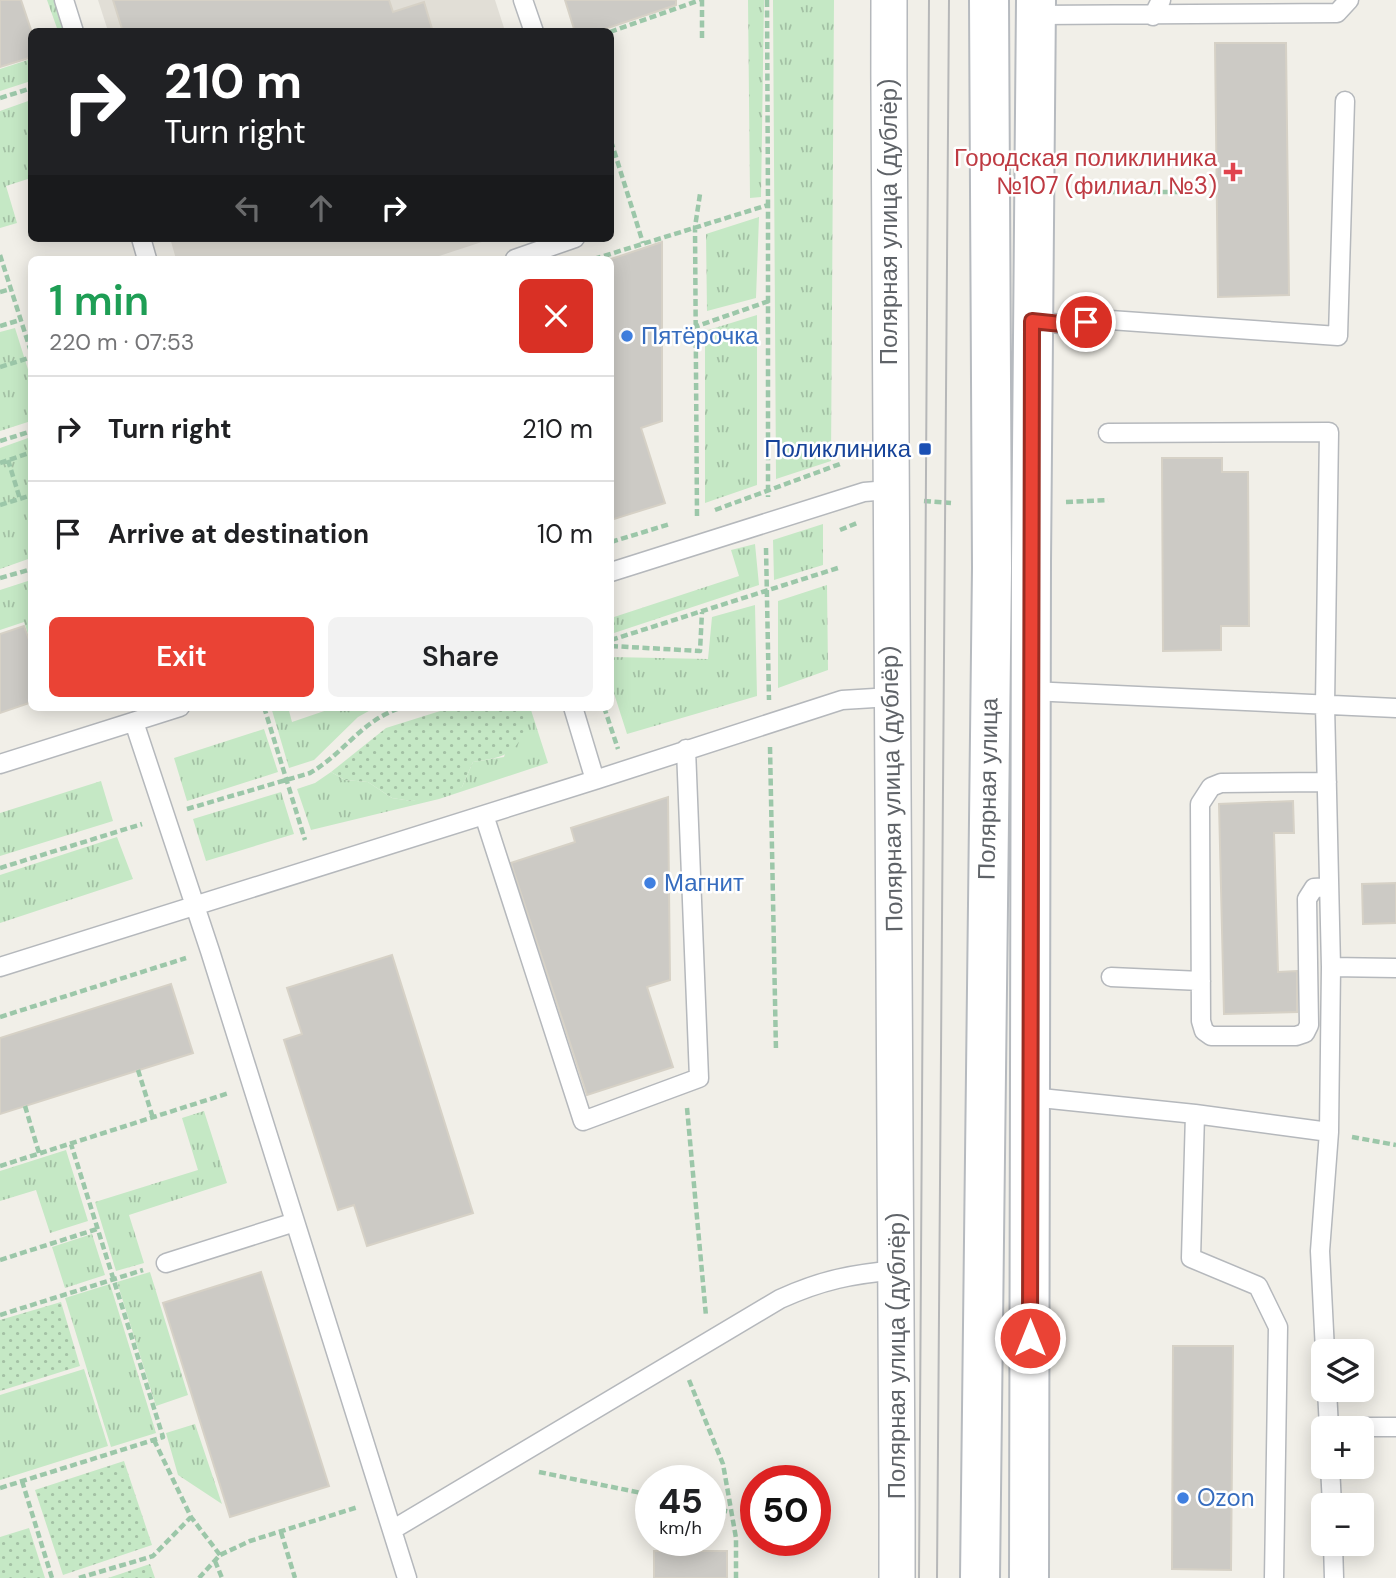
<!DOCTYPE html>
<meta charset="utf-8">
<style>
body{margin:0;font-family:"DM Sans",sans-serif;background:#f2f2f2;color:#202124;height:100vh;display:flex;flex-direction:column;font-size:26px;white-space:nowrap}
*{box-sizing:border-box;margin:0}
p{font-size:23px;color:#757577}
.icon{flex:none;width:38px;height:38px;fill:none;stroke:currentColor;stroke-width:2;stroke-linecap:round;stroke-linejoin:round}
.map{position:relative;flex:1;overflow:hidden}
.panel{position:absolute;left:28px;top:256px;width:586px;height:455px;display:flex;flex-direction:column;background:#fff;border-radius:10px;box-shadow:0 4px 18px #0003}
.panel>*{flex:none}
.hud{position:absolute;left:28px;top:28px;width:586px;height:214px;border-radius:10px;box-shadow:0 4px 18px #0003;background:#202124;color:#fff;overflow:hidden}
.tools{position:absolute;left:1311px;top:1339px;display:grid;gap:14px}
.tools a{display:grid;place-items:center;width:63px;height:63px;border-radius:10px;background:#fff;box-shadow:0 4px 18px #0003;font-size:35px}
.speed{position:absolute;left:635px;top:1465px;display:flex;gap:14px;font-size:35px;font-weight:700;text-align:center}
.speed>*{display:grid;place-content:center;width:91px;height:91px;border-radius:50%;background:#fff;box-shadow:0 4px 18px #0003;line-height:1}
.speed small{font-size:18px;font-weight:400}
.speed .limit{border:10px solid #d22;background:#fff;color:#111}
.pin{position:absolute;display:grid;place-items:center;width:60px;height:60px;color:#fff;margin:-30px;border:4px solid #fff;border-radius:50%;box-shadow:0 2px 7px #0007}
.me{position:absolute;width:77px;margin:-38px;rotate:0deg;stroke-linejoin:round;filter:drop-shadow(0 0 5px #0008)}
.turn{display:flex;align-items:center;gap:24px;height:147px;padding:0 21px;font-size:32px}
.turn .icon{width:91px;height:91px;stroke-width:2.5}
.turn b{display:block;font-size:49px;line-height:60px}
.lanes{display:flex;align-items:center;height:66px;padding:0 21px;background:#0003;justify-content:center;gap:35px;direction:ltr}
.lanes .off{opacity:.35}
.round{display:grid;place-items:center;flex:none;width:74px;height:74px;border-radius:10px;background:#f2f2f2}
.overview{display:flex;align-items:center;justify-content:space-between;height:119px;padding:0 21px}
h1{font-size:42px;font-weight:600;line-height:52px;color:#1e9e55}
.cta{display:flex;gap:14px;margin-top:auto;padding:14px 21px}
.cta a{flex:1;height:80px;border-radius:10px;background:#ea4335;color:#fff;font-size:28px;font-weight:600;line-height:80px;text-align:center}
.cta a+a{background:#f2f2f2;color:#202124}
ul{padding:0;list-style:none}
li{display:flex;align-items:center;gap:21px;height:105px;padding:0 21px;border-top:2px solid #e0e0e0}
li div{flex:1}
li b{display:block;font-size:26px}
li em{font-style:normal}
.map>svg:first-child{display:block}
.education{fill:#e1ded6}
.grass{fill:url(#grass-tufts)}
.park{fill:url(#park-dots)}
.building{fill:#cccac5;stroke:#d6d1c6;stroke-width:2}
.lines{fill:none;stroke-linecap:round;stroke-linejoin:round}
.service-casing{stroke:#b5b8bc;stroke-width:21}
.minor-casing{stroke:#b5b8bc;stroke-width:38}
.secondary-casing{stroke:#b6babf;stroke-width:42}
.path{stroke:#9cc7a9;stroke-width:4.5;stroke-dasharray:7 3.5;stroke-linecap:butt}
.service{stroke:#fff;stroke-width:18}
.minor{stroke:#fff;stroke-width:35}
.secondary{stroke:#fff;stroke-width:38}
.tram{stroke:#b6b7b8;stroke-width:2}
.route-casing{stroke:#982c22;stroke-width:18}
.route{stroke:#ea4335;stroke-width:12}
.health-dot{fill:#e0444e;stroke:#fff;stroke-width:2.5}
.shop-dot{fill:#3f7fe0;stroke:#fff;stroke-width:2.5}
.transit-dot{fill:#1a4fb4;stroke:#fff;stroke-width:2.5}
.labels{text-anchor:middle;stroke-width:5;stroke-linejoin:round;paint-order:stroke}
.health-label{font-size:24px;fill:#be3a42;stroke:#fff;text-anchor:end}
.street-label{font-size:24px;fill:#5f6368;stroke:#fff}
.shop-label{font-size:24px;fill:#366cbe;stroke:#fff;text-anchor:start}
.transit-label{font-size:24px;fill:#164399;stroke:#fff;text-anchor:end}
</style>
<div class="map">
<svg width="1396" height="1578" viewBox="0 0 1396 1578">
<defs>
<pattern id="grass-tufts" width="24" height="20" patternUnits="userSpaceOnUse" patternTransform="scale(1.75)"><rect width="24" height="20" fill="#c5e8c5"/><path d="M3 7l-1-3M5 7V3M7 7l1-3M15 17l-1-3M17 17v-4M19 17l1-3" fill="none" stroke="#a3c0a4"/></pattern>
<pattern id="park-dots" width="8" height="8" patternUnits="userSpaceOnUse" patternTransform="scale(1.75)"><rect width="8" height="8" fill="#c5e8c5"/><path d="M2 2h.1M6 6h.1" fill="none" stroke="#a3c0a4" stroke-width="1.8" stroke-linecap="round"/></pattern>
</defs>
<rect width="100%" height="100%" fill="#f1efe8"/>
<path class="education" d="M98,0H495L505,31H108Z
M170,238H494L430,259H176Z"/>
<path class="grass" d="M47,0H56L66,31H58Z
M748,0H764L761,197L750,198Z
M773,0H834L831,461L776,479Z
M31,59V81L0,91V69Z
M31,100V178L6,186L17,223L0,228V111Z
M759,217L756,298L707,311L706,234Z
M757,315V485L705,503V331Z
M15,328L31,379V421L0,431V332Z
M31,437V558L0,569V448Z
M823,524V565L774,580L773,540Z
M755,544L759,585L611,634V618L739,576L731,550Z
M31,580H32L31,643L24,622L0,630V590Z
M827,585L828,670L778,688V601Z
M755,605L757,696L627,734L611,684V657L708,659L712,617Z
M271,707H288L292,722L336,707H376L358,717L314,760L289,768Z
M520,707H530L548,763L439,799L311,830L297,789L315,783L331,772L345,780L368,782L392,798L412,801L462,787L473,762L504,757Z
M264,729L278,772L187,801L174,758Z
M101,781L113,821L0,856V813Z
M281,792L294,834L206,861L193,819Z
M117,837L133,879L0,923V875Z
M204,1111L227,1183L129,1215L144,1263L116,1271L95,1202L198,1170L182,1118Z
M66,1150L88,1221L50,1233L36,1190L0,1201V1171Z
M92,1234L105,1275L65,1288L52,1247Z
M150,1272L188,1395L156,1406L117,1282Z
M110,1284L156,1433L111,1447L65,1298Z
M84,1369L108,1446L0,1480V1395Z
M195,1424L222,1504L178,1475L166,1433Z"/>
<path class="park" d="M453,707H520L527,725C515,756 504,757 473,762L462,787L445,795L412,801L392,798L368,782L345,780L331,772L386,728Z
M61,1302L80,1366L0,1391V1320Z
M124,1461L152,1545L63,1575L35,1490Z
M29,1528L45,1578H0V1537Z
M150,1564L155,1578H108Z"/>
<path class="building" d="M0,0H21L32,33V57L0,67Z
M113,0H389L393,12L424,2L433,32H123Z
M565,0H676V5L596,32H575Z
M1215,43H1286L1289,295L1218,297Z
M662,242V421L641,428L665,503L611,520V259Z
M1162,458H1222V472H1248L1249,626H1221V650L1163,651Z
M24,626L32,648V702L0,713V634Z
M668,797L670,980L647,987L673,1067L587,1095L511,863L575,842L571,828Z
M1293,801L1294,833H1274L1278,972L1297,971V1012L1224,1014L1219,804Z
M1396,883V923L1363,924L1362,884Z
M392,955L473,1213L367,1246L354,1205L338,1210L284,1040L302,1034L287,988Z
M171,984L193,1053L0,1114V1038Z
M261,1272L329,1486L230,1517L163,1303Z
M1173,1346H1233L1231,1570L1172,1569Z
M654,1551H727V1578H654Z"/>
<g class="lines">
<g class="service-casing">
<path id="service" d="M64,0L74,32
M523,0L534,32
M1036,15L1337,13L1349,0
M1153,16L1161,0
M141,238L147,259
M515,259L575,238
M1032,321L1061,324L1110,320L1338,336L1345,101
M1108,433L1329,432L1325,705L1331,967L1329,1132L1320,1251L1325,1351
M611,572L864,492L888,490
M1031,691L1396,708
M134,722L210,951L407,1578
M0,764L180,707
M595,780L842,700L891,697
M1327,782L1221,783L1211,787L1200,804L1201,1021L1204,1031L1211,1036H1296L1305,1033L1309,1025L1307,899L1314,888L1329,887
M484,815L583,1121L699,1078L686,749
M0,967L595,780L573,707
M1331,967L1396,968
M1111,977L1201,981
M1031,1097L1195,1114L1329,1132
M1195,1114L1191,1258L1258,1286L1278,1327L1274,1578
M166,1263L295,1222
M1327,1390L1329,1428
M1329,1427H1396
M1330,1466L1332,1505
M392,1530L780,1299C822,1280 852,1274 898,1270
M1333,1544L1334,1578"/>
</g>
<g class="minor-casing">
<path id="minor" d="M889,0C888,526 898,1052 897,1578"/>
</g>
<g class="secondary-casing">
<path id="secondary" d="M980,1578L992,568L989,0
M1029,1578L1031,563L1036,0"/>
</g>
<path class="path" d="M767,0L768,205
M610,32L700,0
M702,38V0
M0,98L32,88
M611,141L643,243
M1109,192H1195
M0,255L32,355
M594,259L768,205V497
M0,292L11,289
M0,326L20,320
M663,338L769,301
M0,367L32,357
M0,441L32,431
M8,460L20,499
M0,463L32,452
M924,501L951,503
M1066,502L1108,500
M0,505L32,495
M715,510L840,464
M697,516L695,227L700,194
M840,530L857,523
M611,542L670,524
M766,548L769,700
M0,578L32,569
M611,640L841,567
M611,646L700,651L702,612
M264,707L305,840
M604,707L618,749
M770,747L776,1051
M187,809L310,773C346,752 361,720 403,707
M0,868L142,824
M0,1017L186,958
M138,1070L153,1118
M25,1106L39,1153
M687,1108L706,1316
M1352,1137L1396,1145
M0,1166L229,1093
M0,1260L97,1229
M0,1315L143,1270
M689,1380L723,1464L736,1538V1578
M154,1440L191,1517L220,1555
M539,1472L651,1495
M22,1481L52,1578
M0,1488L163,1437L71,1144
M710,1508L731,1512
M281,1532L295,1578
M215,1561L222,1578
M79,1578L153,1556L191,1517
M199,1578L220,1555L250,1541L358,1507"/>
<use href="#service" class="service"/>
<use href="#minor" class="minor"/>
<use href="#secondary" class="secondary"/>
<path class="tram" d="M919,1578L929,0
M937,1578L949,0"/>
</g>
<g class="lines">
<g class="route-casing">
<path id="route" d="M1030,1338L1032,321L1061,324L1086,322"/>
</g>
<use href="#route" class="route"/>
</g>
<path class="health-dot" d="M1229.5 161.5h7v7h7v7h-7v7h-7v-7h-7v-7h7z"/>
<g class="shop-dot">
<circle cx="627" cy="336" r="7"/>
<circle cx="650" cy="883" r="7"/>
<circle cx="1183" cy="1498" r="7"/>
</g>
<rect class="transit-dot" x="918" y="442" width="14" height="14" rx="3.5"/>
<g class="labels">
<g class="health-label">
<text x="1217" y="166">Городская поликлиника<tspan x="1217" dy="28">№107 (филиал №3)</tspan></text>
</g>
<g class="street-label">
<text transform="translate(889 222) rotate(-90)" y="8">Полярная улица (дублёр)</text>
<text transform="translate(892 789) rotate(-91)" y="8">Полярная улица (дублёр)</text>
<text transform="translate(988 789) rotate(-89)" y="8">Полярная улица</text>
<text transform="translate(897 1356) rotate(-90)" y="8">Полярная улица (дублёр)</text>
</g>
<g class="shop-label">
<text x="641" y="344">Пятёрочка</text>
<text x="664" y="891">Магнит</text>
<text x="1197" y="1506">Ozon</text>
</g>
<g class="transit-label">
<text x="911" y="457">Поликлиника</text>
</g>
</g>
</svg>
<div class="tools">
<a><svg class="icon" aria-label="layers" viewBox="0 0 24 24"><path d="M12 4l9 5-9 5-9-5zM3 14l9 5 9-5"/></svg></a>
<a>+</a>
<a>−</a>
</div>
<div class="speed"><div>45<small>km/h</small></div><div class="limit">50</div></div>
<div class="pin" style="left:1086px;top:322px;background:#d93025"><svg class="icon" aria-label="arrive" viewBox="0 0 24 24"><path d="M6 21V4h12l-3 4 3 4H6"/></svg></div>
<svg class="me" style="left:1030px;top:1338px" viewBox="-20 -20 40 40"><circle r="17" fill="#ea4335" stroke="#fff" stroke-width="3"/><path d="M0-11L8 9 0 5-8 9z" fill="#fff"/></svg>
<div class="hud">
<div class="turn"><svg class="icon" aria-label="right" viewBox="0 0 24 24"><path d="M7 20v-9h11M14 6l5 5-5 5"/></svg><div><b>210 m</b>Turn right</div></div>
<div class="lanes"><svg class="icon off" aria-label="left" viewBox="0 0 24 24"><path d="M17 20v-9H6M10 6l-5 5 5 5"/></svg><svg class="icon off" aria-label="ahead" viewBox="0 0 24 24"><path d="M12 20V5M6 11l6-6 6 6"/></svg><svg class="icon" aria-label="right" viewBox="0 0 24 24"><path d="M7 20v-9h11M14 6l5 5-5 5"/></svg></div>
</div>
<section class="panel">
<div class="overview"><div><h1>1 min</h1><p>220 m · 07:53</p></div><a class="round" style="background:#d93025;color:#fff"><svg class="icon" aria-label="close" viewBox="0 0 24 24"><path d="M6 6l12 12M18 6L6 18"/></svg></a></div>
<ul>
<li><svg class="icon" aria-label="right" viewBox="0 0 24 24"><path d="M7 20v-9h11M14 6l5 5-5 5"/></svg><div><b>Turn right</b></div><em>210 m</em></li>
<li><svg class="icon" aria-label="arrive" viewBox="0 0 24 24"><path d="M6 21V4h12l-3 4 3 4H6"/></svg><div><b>Arrive at destination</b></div><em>10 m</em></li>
</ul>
<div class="cta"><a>Exit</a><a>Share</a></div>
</section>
</div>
